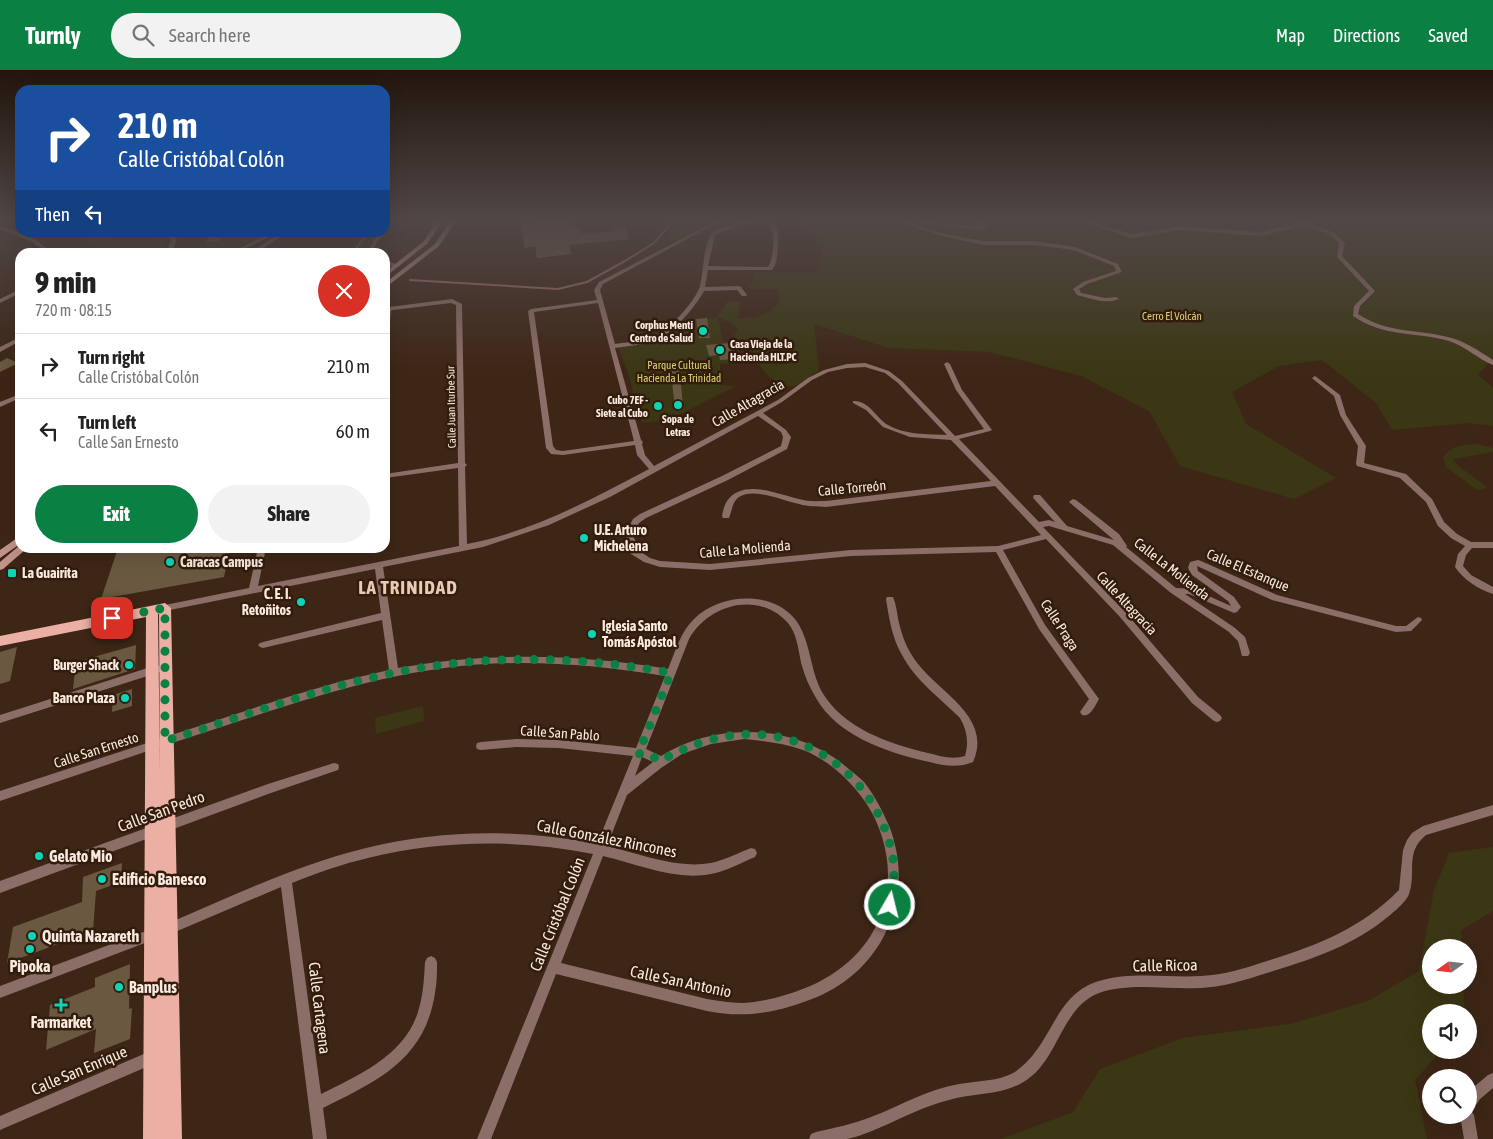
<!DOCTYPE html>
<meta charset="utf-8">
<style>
body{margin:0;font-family:"Asap Condensed",sans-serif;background:#f2f2f2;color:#222;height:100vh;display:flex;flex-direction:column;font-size:19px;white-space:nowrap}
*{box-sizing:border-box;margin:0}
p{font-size:16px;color:#767676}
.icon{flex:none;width:28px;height:28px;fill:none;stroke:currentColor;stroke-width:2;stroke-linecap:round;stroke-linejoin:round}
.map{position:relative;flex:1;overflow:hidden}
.details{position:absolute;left:15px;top:178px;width:375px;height:305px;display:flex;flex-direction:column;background:#fff;border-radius:15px;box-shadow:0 5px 20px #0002}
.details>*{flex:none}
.banner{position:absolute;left:15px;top:15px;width:375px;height:152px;border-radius:15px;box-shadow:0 5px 20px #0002;background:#1a4fa0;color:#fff;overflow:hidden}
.needle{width:32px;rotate:255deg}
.controls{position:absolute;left:1422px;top:869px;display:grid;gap:10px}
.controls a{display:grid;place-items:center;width:55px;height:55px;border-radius:50%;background:#fff;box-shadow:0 5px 20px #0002;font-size:25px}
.pin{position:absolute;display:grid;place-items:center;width:42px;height:42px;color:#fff;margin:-21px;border-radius:10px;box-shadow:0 2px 8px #0006}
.me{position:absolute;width:55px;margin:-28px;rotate:8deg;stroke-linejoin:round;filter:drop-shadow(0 0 4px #0008)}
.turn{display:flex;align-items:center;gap:18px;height:105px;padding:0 20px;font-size:22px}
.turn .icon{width:65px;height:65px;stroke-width:2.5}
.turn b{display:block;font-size:35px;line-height:42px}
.then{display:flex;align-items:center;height:48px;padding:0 20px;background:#0003;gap:10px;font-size:19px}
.round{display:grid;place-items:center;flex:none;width:52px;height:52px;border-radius:26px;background:#f2f2f2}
.head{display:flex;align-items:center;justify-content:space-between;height:85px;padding:0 20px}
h1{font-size:30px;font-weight:800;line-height:38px}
.action{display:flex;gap:10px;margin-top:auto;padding:10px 20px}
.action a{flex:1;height:58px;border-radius:30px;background:#0b8043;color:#fff;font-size:20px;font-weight:800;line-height:58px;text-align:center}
.action a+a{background:#f2f2f2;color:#222}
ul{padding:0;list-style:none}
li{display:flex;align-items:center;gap:15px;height:65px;padding:0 20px;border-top:1px solid #e0e0e0}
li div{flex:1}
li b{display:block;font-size:19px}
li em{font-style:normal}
header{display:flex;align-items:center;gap:30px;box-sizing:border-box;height:70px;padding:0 25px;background:#0b8043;color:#fff}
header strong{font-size:24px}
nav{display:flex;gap:28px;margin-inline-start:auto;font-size:18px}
.search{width:350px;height:45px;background:#f2f2f2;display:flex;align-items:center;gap:12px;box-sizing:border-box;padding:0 18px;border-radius:28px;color:#767676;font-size:19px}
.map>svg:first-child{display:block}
.green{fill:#3b3714}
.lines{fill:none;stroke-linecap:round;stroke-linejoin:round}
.stream{stroke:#9b6c74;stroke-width:2}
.building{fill:#6a5940}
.minor{fill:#8c6e68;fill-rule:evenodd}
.secondary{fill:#c2938a;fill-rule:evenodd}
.primary{fill:#ecafa4;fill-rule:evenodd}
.route{stroke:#0b8043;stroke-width:9;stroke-dasharray:0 16.2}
.poi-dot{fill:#0dd5b5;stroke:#321c0c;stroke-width:2}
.labels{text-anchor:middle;stroke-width:5;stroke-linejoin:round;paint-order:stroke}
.far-park-label{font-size:11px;fill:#ddd476;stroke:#321c0c}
.far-poi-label{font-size:11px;font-weight:bold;fill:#f9e9df;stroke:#321c0c;text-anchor:end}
.far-street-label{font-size:11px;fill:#f9e9df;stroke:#321c0c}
.street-label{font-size:14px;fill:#f9e9df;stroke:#321c0c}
.poi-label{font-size:14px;font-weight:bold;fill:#f9e9df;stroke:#321c0c;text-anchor:start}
.near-street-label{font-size:16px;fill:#f9e9df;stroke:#321c0c}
.near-poi-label{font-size:16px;font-weight:bold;fill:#f9e9df;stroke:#321c0c;text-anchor:start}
.district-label{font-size:19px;font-weight:bold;letter-spacing:1px;fill:#e9cab7;stroke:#321c0c}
</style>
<header>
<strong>Turnly</strong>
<div class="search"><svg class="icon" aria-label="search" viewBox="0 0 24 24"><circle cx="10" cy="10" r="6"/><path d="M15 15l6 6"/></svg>Search here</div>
<nav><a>Map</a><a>Directions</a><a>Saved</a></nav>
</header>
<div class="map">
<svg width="1493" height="1069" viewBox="0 0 1493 1069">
<rect width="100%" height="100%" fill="#3d2616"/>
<path class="green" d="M679,151H764L664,172Z
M798,151H1493V288L1478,305L1493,318V356L1468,353L1392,360L1376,333L1322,290L1279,296L1232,322L1246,354L1336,408L1294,429L1180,396L1149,341L1081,306L990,282L889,278L814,254L819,300C812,305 804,312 797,315C781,322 763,303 757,290C755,287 754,283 752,280C747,273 740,270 733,267L738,260L733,254L718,247L723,272L736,271L742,292L720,294V315L736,316L671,349L642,353L628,303L618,277L656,270L680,250L716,248L728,231L741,232L737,248C755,249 766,246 779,233L778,219H751L749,215L753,214V202H818L824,174Z
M306,162L379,163L365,182H349L356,171V167L352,165L302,166Z
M69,163H103L114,170L132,172L162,167L165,176L161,182H109Z
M225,163V162L268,163L226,182H193L198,175L223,171Z
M1477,374L1493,378V382L1453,389L1456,394L1488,418L1477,420L1446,397L1443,388C1450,375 1464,375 1477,374Z
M423,636L424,651L376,664L375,648Z
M1493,777V841L1461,860L1462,877L1431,878V915H1463L1464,936L1462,942H1431V980H1442L1415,1010L1427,1069H1001L1073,1042L1100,999L1183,968L1290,954L1368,931L1419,901L1434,820L1449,783Z"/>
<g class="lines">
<path class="stream" d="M353,182L369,162
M410,210L558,219L587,212L625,191L654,173L673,151"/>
</g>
<path class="building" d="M546,151L573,153L575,158L580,157L582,164L615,161L614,158L625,157L629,169L569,175L571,184L537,188L535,176L525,178L520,154Z
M207,162H220V171L207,173Z
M707,248L710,268H699L696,249Z
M731,273L736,289L720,290L719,285L709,286L706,275Z
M7,288L18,293L0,302V292Z
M679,293L683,337L675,338L670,294Z
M118,478H230L224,507L101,529Z
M136,575L135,599L73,619L76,592Z
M17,577L10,611L0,614V582Z
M132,619V636L112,642L113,625Z
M122,793L121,812L96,821L93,861L7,893L13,857L82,832L83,807Z
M130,894L129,939L132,938L130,969L94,983L96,959L46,980L50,935L95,917V908Z"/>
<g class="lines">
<path class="minor" d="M387,151H391L385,159V153Z
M716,151H721L603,214L600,220L615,274C627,272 641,272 653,267C668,261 695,232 700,216C704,198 703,180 711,163C726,156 767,140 777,159C779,163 778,169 778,174C777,184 778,192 772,200H708L705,217L739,216L741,217L747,225L746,226H742L737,220L704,221C696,236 674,262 658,269C645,275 629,276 615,278L641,370L643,372L642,374L645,385L654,396L778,330L808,308L824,300L847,294L865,293L889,301L902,311L955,366L984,359L956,320L944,294L947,292L950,294L962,320L992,360L990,361L959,369L1039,452L1049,450L1055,452L1034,429L1033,427L1034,425H1040L1067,456L1114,470L1069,432L1073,429L1076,430L1119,464L1127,476L1126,477L1176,518L1193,519L1231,536L1228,531L1192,505L1188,498L1190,492L1198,490L1201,491L1277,525L1396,556H1406L1418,547L1421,548L1422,550L1411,561L1396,562L1272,530L1197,496L1198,501L1234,527L1241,537L1237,542L1234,543L1189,524H1185L1235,558L1245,567L1250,583L1248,586H1242L1238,571L1229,562L1171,523L1113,475L1049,456L1043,457L1126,543L1198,627L1220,645L1222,648L1220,651L1217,652L1214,651L1192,633L1120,547L1046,469L1003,480L1045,555L1099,629C1095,636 1090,648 1082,645L1080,642L1089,629L1039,559L996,482L851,486L710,500L660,497L644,492L631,484L625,464L633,449L640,444L722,406L781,376L783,367L781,362L758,346L610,427L549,455L483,477L383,497L398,598C490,582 576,584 668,599C675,582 681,561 694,549C719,524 770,520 794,548C811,568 809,598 822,622C843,658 889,674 928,683C940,686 952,690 965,686C969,672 967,660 960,648C940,628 915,610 902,585C892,568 889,548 886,529L887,527H893C896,534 897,542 898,549C901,561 904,572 910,582C929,619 995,643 973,692C956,699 942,695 925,691C885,682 837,665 816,628C810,618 805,607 802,596C798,581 798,563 786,551C757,521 708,535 689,569L646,679L661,686C718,650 799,654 850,700C855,704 860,708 864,712C875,726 883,742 890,758C902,792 902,824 888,857C875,889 848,914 817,927C780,942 747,949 707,941L556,904L491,1069H477L593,784C519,769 442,770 368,788C342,794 317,803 292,813L321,1024C357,1006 402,987 417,945C423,928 424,910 425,892L427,888L431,886L435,888L437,892C437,902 437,913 435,923C425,990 377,1011 323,1038L327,1069H313L281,817L168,865L164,863L162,859L164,855C230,827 296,795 366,778C442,759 521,759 597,774L633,686L559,678L516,677L481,680L477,679L476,676L477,673L481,672L516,669L559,670L636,678L665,606C598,595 529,589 461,596C375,605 294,633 212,660C141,683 71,707 0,731V721L291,626L342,611L389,600L382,550L263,578L260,577L258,575L260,573L263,572L381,543L375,499L165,541L161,538L165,535L249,518L258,478H266L258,516L459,476L458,398L385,408V404L458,393L456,235L451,233L393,240L391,241L388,269L385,271V240L389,237L452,229L462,234L465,393L467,395L465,397L467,474C531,462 591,430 649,399L637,385L635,375L563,385L551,384L546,378L528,241L531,239L597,230L594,220L599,212ZM755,152C761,152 767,152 770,157C776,164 773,190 768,197L708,196L715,165L738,156ZM598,233L634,371L563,381L556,380L553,376L534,242ZM865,297L885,303L898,313L947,365C928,364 905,365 888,355C876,348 869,330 853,331V333L866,340L883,357L910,367L951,370L991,411L826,431C817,431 808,432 799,429C777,424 743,408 727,431C724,436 723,441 722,446L723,448H729C732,441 732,432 739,427C754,417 783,431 799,434C808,437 817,436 826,437L995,416L1041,465L998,476L851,480L710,494L660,491L650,488L638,480L633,464L639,453L646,448L728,410L787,379L791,367L786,360L763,343L782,332L812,310L828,302L847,298ZM744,669C764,671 783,673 803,680C829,690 851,711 866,733C880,754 888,780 888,805C887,868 843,909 785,925C772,929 758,932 744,933C732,933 719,931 707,929L561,893L603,786C638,794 675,811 711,804C726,801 741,793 755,787L757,783L755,779L751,778C738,783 725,790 711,793C676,799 641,784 607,776L627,725L661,698L682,684L711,674ZM642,687L653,692L635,706Z
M898,151H904L941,163L983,171H1035L1075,177L1118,194L1122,202L1087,214L1079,219L1081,223L1105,228L1116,227L1119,229C1107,235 1090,228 1077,225L1073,219L1083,212L1116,201L1114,196L1074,180L1035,175H983L938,165Z
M972,151H977L985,155L986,158L983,160L919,154L917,153L919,152L980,156Z
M1081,151H1087L1132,164L1180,156L1261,162L1297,153H1308L1333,162L1345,173L1342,186L1375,221L1360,236L1358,244C1386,263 1416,259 1448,267C1465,271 1479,281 1493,290V295C1478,289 1465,276 1449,271C1414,261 1385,268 1353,246L1354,236L1369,221L1337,187L1339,173L1329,164L1307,157H1297L1261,166L1180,160L1132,168Z
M0,155L36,170L52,182H46L32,172L0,159Z
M166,162H171L177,169L172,182H167L171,169Z
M272,162H279L238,182H232Z
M379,162H384L371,182H367Z
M276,166L281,167L257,182H251Z
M385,191L401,195L398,197L385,195Z
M20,219V223L0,233V229Z
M20,267V271L0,282V277Z
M1315,306L1340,325L1346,345L1366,376L1364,393L1406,404L1432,429L1444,452L1457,464L1471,472H1493V478H1472L1466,485L1463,496L1471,505L1493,517V524C1478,519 1464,510 1455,497L1458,484L1465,476L1451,468L1438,456L1426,432L1400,408L1357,396L1356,394L1358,376L1340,345L1334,326L1313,309L1312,308Z
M20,324V328L0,337V332Z
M157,595L160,596L162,599L160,602L0,653V645Z
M334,693L338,694L339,697L338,700L268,724L0,823V811L268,714Z
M1493,735V745L1426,765C1404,783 1417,802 1409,824C1406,833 1388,847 1380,853C1347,878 1306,891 1267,903C1245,910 1223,917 1201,918C1168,920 1131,912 1099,923C1062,937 1059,987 1028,1009C1005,1026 975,1022 949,1030C925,1036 902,1048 879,1058C869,1062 858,1067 847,1069C835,1069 821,1069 809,1069L811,1064L816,1062C834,1058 853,1054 871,1047C900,1036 928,1019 959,1014C979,1010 1004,1012 1020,998C1053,972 1055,924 1099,911C1132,901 1168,908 1201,906C1224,905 1246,898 1267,891C1316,876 1362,858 1399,820L1403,780L1407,770L1412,763L1423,756Z
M154,858L158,860L160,864L158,868L0,928V916Z
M153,980L158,982L160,987L158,992L0,1060V1046Z
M1493,1003V1018L1480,1029L1474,1038L1470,1039L1474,1045L1478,1069H1464L1460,1045H1469V1021L1488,1005Z"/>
<path class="secondary" d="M437,151H443L427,174L385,207V202L423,172Z
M450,151H456L439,176L385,218V213L435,174Z
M20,466V474L0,488V480Z
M20,475V478H26L25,480L3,499L0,500V492Z"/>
<path class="primary" d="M165,533L171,538L182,1069H143L146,547L0,576V566ZM158,544H159L160,700Z"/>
</g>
<linearGradient id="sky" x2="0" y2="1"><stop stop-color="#22150c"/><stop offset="0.5" stop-color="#514747"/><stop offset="1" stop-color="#514747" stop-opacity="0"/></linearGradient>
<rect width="1493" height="300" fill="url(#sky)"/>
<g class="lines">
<path class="route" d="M112,548L165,538V671C241,647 315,619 393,603C484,584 580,586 671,603L638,684L647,683L660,691C684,678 708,668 735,665C816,656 886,719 894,797C895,810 892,823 890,835"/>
</g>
<g class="poi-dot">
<circle cx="703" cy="261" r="5"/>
<circle cx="720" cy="280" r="5"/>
<circle cx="678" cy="335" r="5"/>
<circle cx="658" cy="336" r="5"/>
<circle cx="584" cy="468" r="5"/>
<circle cx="170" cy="492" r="5"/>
<rect x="7" y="498" width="10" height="10" rx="2.5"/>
<circle cx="301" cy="532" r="5"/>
<circle cx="592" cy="564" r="5"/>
<circle cx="129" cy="595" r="5"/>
<circle cx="125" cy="628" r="5"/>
<circle cx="39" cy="786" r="5"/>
<circle cx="102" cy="809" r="5"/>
<circle cx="32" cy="866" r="5"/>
<circle cx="30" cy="879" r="5"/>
<circle cx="119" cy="917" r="5"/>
<path d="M58.5 927.5h5v5h5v5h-5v5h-5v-5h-5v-5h5z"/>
</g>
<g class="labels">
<g class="far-park-label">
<text x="1172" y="250">Cerro El Volcán</text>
<text x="679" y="299">Parque Cultural<tspan x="679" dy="13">Hacienda La Trinidad</tspan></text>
</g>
<g class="far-poi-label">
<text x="693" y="259">Corphus Menti<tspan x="693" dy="13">Centro de Salud</tspan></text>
<text x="730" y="278" text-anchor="start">Casa Vieja de la<tspan x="730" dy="13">Hacienda HLT.PC</tspan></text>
<text x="648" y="334">Cubo 7EF -<tspan x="648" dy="13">Siete al Cubo</tspan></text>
<text x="678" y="353" text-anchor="middle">Sopa de<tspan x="678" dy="13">Letras</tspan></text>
</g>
<g class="far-street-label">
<text transform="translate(451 337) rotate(-91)" y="4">Calle Juan Iturbe Sur</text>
</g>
<g class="street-label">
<text transform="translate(748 333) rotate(-30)" y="5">Calle Altagracia</text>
<text transform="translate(852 418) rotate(-5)" y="5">Calle Torreón</text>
<text transform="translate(745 479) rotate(-5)" y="5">Calle La Molienda</text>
<text transform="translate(1172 499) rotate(38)" y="5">Calle La Molienda</text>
<text transform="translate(1248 500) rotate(23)" y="5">Calle El Estanque</text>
<text transform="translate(1127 533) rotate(47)" y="5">Calle Altagracia</text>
<text transform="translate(1060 555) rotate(57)" y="5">Calle Praga</text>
<text transform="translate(560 663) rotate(4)" y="5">Calle San Pablo</text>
<text transform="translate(96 680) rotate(-18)" y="5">Calle San Ernesto</text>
</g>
<g class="poi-label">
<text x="594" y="465">U.E. Arturo<tspan x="594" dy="16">Michelena</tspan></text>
<text x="180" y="497">Caracas Campus</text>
<text x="22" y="508">La Guairita</text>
<text x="291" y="529" text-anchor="end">C. E. I.<tspan x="291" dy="16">Retoñitos</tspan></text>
<text x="602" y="561">Iglesia Santo<tspan x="602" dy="16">Tomás Apóstol</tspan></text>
<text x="119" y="600" text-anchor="end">Burger Shack</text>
<text x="115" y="633" text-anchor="end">Banco Plaza</text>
</g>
<g class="near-street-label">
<text transform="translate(161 741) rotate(-20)" y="6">Calle San Pedro</text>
<text transform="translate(607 768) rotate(11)" y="6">Calle González Rincones</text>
<text transform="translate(557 844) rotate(-68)" y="6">Calle Cristóbal Colón</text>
<text transform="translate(1165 895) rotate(-1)" y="6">Calle Ricoa</text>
<text transform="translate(681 911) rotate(12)" y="6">Calle San Antonio</text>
<text transform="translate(320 938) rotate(83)" y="6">Calle Cartagena</text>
<text transform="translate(79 1000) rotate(-23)" y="6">Calle San Enrique</text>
</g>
<g class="near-poi-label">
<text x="49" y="792">Gelato Mio</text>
<text x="112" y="815">Edificio Banesco</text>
<text x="42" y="872">Quinta Nazareth</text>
<text x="30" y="902" text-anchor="middle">Pipoka</text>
<text x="129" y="923">Banplus</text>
<text x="61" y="958" text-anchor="middle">Farmarket</text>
</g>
<g class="district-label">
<text x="408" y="524">LA TRINIDAD</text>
</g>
</g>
</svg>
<div class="controls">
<a><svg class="needle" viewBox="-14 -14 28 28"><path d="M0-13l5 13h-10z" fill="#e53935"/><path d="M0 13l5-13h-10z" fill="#767676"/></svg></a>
<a><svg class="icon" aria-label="sound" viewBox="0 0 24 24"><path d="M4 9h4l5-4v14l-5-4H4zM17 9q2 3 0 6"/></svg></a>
<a><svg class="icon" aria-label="search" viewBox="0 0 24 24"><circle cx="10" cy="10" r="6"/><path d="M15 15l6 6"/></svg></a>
</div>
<div class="pin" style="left:112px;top:548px;background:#d93025"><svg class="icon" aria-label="arrive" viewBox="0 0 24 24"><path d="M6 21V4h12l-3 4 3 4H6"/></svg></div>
<svg class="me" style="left:890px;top:835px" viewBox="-20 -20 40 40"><circle r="17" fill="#0b8043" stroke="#fff" stroke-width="3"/><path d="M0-11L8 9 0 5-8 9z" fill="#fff"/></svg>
<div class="banner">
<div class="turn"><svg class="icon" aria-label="right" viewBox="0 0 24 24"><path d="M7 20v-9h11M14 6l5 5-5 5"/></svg><div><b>210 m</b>Calle Cristóbal Colón</div></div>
<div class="then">Then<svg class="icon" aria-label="left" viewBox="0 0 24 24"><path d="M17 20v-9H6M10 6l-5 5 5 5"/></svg></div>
</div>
<section class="details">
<div class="head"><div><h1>9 min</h1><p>720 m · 08:15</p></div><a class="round" style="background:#d93025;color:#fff"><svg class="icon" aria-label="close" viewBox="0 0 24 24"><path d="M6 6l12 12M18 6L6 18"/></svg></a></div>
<ul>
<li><svg class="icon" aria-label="right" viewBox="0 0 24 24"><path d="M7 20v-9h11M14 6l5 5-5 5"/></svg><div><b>Turn right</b><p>Calle Cristóbal Colón</p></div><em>210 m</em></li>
<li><svg class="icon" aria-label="left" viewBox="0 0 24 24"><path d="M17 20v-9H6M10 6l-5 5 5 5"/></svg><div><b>Turn left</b><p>Calle San Ernesto</p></div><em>60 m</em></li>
</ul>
<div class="action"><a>Exit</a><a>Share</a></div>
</section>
</div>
